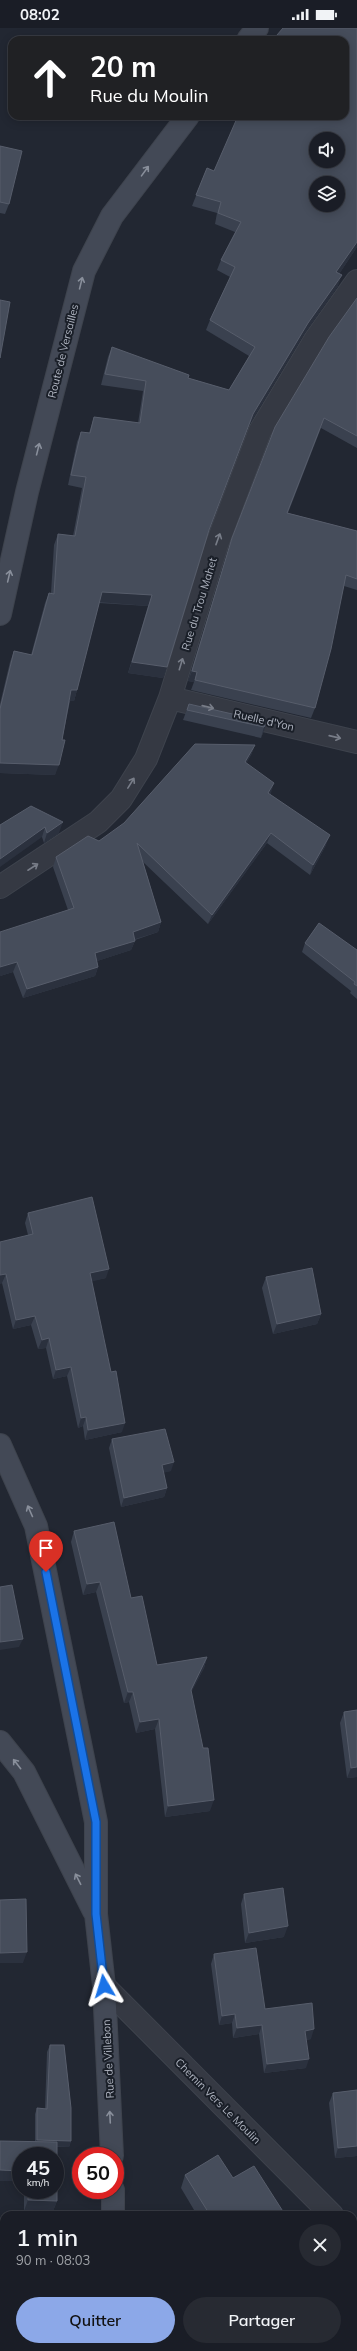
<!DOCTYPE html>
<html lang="fr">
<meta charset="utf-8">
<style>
body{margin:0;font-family:Mulish,sans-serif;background:#272a32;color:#f1f3f6;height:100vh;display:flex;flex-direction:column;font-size:15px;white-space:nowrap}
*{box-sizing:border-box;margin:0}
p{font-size:13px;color:#9fa2a7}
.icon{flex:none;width:22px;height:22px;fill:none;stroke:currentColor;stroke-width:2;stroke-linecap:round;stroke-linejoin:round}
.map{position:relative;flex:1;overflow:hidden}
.panel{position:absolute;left:0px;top:2183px;width:357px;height:140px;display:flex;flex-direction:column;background:#1a1d26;border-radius:12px 12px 0 0;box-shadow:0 2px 10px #0003,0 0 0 1px #383b43}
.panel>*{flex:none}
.banner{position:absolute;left:8px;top:8px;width:341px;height:84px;border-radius:12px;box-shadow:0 2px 10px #0003,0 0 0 1px #383b43;background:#202124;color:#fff;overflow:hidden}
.tools{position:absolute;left:309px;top:104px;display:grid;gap:8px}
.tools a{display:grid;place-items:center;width:36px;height:36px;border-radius:50%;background:#1a1d26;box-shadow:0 2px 10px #0003,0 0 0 1px #383b43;font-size:20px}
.speed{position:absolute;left:12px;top:2119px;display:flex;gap:8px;font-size:20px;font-weight:700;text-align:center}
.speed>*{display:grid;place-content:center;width:52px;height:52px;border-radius:50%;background:#1a1d26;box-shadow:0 2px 10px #0003,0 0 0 1px #383b43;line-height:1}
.speed small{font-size:10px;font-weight:400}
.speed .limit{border:6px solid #d22;background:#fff;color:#111}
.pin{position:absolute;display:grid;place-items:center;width:34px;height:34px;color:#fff;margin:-41px -17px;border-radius:50% 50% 50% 0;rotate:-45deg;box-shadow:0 0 4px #0007}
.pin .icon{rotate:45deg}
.me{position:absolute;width:44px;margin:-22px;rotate:353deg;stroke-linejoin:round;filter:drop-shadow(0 0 3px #0008)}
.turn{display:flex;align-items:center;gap:14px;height:84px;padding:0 16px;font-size:18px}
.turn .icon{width:52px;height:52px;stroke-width:2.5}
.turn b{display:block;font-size:28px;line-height:34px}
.round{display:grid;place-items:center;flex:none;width:42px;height:42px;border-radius:21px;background:#272a32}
.summary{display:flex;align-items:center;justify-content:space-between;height:68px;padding:0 16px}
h1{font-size:24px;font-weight:600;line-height:30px}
.primary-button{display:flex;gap:8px;margin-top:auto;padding:8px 16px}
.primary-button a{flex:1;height:46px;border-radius:24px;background:#8ca8e8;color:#111;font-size:16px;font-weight:600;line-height:46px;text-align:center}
.primary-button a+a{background:#272a32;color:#f1f3f6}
.status{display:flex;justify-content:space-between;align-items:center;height:28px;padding:0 20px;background:#1a1d26;direction:ltr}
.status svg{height:11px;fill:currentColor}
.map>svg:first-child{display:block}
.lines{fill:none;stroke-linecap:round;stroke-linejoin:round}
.minor-casing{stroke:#3e434d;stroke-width:24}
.secondary-casing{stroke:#3e434d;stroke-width:24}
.minor{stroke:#353943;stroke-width:22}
.secondary{stroke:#434956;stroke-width:22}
.wall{fill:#3a414f}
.shaded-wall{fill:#2b313e}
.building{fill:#464d5b;stroke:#575d6b;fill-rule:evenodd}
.oneway{stroke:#898f9b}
.oneway2{stroke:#787d88}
.route-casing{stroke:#114b97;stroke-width:10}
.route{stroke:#1a73e8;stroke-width:7}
.labels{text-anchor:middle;stroke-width:4;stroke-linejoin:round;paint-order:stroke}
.street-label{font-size:11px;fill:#afb4c0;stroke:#1a1f28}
</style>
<div class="status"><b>08:02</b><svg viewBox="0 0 49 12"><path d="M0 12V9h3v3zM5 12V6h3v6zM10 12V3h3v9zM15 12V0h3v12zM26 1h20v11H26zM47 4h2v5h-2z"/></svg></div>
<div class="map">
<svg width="357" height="2323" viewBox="0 0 357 2323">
<rect width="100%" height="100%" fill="#222732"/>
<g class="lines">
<g class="minor-casing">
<path id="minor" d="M170,670L357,714
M0,859L98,794L121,771L146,731L170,670L217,516L260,403L315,312L357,253
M104,1958L332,2187
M353,2208L357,2212"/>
</g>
<g class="secondary-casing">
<path id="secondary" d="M248,12L257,0
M0,586L27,464L84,243L112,188L188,88
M0,1417L36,1498L96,1794V1886L104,1958L112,2128
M0,1714L24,1744L94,1883
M113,2162V2187
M115,2319V2323"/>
</g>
<use href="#minor" class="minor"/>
<use href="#secondary" class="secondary"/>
</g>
<path class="wall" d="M357,0V219L339,246L338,258L304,306L249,397L208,504L167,639L163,650L128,645L148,578L99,575L77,662L74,673H70L55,747L0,745V676L10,634L14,623L31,627L45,575L49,565H51L54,517L58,506L73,508L82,460L68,457L77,414L81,404L89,405L94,389L138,395L143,363L101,357L108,329L112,319L188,350L229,362L249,328L206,302L210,292L230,249L217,242L221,232L235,204L215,196L217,185L192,178L207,140L214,143L345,88Z
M0,118L9,176L5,186L0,185Z
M357,270V420L321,400L288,485L357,503V562L344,558L315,680L311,690L191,662L194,654L188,653L229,520L275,399Z
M189,676L267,694L263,705L261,710L183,692Z
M255,717L251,727L246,735L271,765L270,766L326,817L310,847L267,815L208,896L143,834L161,894L158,904L135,912V913L131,922L97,933L98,939L95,948L23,970L13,944L0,948L68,882L53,839L56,829L99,813Z
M31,778L59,805L44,815L42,809Z
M305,915L357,922V971L350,965L351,963L302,924Z
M28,1185L106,1250L91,1253L122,1404L85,1412L83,1398L78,1400L67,1348L53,1351L46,1320L38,1321L31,1297L13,1301L2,1255L0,1256L28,1207L25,1195Z
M266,1249L321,1286L317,1296L273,1306L262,1260Z
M112,1411L171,1443L163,1444L167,1460L164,1469L121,1479L109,1420Z
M74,1503L131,1570L157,1637L207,1629L204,1640L191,1664L210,1783L165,1789L155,1701L136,1705L129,1674L124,1675L96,1564L83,1567L71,1514Z
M357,1682V1749L347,1750L340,1695L344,1684Z
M244,1866L284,1909L245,1915L241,1876Z
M214,1926L265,1981L311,2011L306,2012V2040L264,2045L259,2006L233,2010L232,1995L219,1997L211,1936Z
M50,2017H64L71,2080V2113L69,2119H57V2173L53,2183H24V2162H55V2128H21V2153H0V2113L35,2114V2086L37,2080L45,2081L47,2024Z
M357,2062V2128L335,2130L329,2075L333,2065Z
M185,2147L233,2150L284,2185L283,2187H197L181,2160Z
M181,2319H222L221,2323H180Z"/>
<path class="shaded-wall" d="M357,214V219L333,255L336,244Z
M342,247L338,258L304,306L249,397L253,386L308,295Z
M102,564L152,567L148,578L98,574Z
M132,634L167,639L163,650L128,645Z
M192,643L197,644L194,654L188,653Z
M71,662H77L74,673H68Z
M267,694L263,705L261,710L264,699Z
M255,717L251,727L242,744L245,734Z
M0,735L59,737L55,747L0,745Z
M274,755L271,765L264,775L268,765Z
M63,794L59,805L44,815L47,805Z
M45,799L42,809L0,839V831Z
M271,805L267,815L208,896L212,887Z
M330,807L326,817L310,847L313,837Z
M161,894L158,904L129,913L133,904Z
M135,913L131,922L91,935L95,925Z
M17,934L13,944L0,948V939Z
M98,939L95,948L23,970L27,961Z
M109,1241L106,1250L86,1255L90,1245Z
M6,1246L2,1255L0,1256V1247Z
M321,1286L317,1296L273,1306L277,1296Z
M35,1288L31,1297L13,1301L16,1292Z
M49,1310L46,1320L38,1321L42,1312Z
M71,1339L67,1348L53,1351L56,1342Z
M86,1389L83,1398L78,1400L81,1390Z
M125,1395L122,1404L85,1412L88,1402Z
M174,1434L171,1443L159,1446L162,1437Z
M167,1460L164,1469L121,1479L124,1470Z
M100,1554L96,1564L83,1567L87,1556Z
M23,1611L19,1619L0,1622V1614Z
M207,1629L204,1640L187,1673L191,1662Z
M128,1664H133L129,1674L124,1675Z
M159,1691L155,1701L136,1705L140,1694Z
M357,1739V1749L347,1750L351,1740Z
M214,1772L210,1783L165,1789L168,1778Z
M288,1898L284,1909L245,1915L249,1905Z
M27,1924L23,1935H0V1925Z
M235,1986L232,1995L219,1997L222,1988Z
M262,1997L259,2006L233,2010L237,2000Z
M314,2001L311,2011L301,2013L305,2003Z
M309,2031L306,2040L264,2045L267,2036Z
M37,2112L71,2113L69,2119L34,2118Z
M357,2118V2128L335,2130L338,2120Z
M0,2142L21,2143V2153H0Z
M28,2172L57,2173L53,2183H24Z"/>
<path class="building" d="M283,0H357V214L336,244L342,247L308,295L253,386L209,502L167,639L132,634L152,567L102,564L77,662H71L62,712H65L59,737L0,735V681L14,623L32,627L49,565L54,566L58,506L75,508L86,449L71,447L81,404L90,405L94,389L140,395L146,353L105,346L112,319L189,347L188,350L229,362L255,319L210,292L235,239L221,232L241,194L218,185L221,174L196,167L207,140L214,143L238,88H345V12H274L277,7ZM316,111H338V133H316ZM316,155H338V177H316Z
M0,118L22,123L9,176L0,174Z
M357,270V408L324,390L287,485L357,503V551L346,547L331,621L315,680L195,652L197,644L192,643L232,510L275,399L329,309Z
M0,272L10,274L0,330Z
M189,676L267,694L264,699L187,682Z
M195,716L255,717L245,734L274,755L268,765L330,807L313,837L271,805L212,887L137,815L161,894L133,904L135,913L95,925L98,939L27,961L17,934L0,939V904L74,880L56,829L88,808L99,813L124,795Z
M31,778L63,794L47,805L45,799L0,831V797Z
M319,895L357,922V958L354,956L355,954L305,915Z
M92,1169L109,1241L90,1245L111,1344L116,1343L125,1395L88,1402L86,1389L81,1390L71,1339L56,1342L49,1310L42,1312L35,1288L16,1292L6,1246L0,1247V1214L33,1206L28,1185Z
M312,1240L321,1286L277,1296L266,1249Z
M165,1401L174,1434L162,1437L167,1460L124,1470L112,1411Z
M114,1494L131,1570L142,1568L157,1637L207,1629L191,1662L203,1720H208L214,1772L168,1778L159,1691L140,1694L133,1664H128L100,1554L87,1556L74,1503Z
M12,1557L23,1611L0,1614V1559Z
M357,1682V1739L351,1740L344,1684Z
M283,1860L288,1898L249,1905L244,1866Z
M26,1871L27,1924L0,1925V1872Z
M256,1920L265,1981L312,1975L314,2001L305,2003L309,2031L267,2036L262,1997L237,2000L235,1986L222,1988L214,1926Z
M50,2017H64L71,2080V2113L37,2112V2080L47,2081Z
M357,2062V2118L338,2120L333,2065Z
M0,2113L57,2114V2173L28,2172V2162H55V2128H21V2143L0,2142Z
M218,2127L233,2150L254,2138L284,2185L281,2187H210L185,2147Z
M0,2270L4,2271V2287L0,2306Z
M183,2319H222L221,2323H183Z"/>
<defs><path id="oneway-shaft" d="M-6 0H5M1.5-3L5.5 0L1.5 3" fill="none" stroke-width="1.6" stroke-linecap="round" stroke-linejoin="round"/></defs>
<g class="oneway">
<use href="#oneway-shaft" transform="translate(145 143) rotate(-54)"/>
<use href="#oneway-shaft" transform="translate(81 255) rotate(-76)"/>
<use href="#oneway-shaft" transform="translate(38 421) rotate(-76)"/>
<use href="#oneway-shaft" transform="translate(9 548) rotate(-77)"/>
<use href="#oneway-shaft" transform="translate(30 1483) rotate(-114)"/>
<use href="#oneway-shaft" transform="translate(17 1736) rotate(-128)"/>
<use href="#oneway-shaft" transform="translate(78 1851) rotate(-117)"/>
<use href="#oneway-shaft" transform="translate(110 2089) rotate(-93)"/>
</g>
<g class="oneway2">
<use href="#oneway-shaft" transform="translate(218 511) rotate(-70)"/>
<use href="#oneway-shaft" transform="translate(181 636) rotate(-73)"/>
<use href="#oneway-shaft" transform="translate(208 679) rotate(13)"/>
<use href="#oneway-shaft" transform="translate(335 709) rotate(13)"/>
<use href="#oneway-shaft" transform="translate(131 755) rotate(-58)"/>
<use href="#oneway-shaft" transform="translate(33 839) rotate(-33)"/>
</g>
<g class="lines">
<g class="route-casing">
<path id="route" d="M46,1544L96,1794V1886L104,1958"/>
</g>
<use href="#route" class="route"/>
</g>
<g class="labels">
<g class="street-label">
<text transform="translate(63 323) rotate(-76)" y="4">Route de Versailles</text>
<text transform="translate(199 576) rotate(-73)" y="4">Rue du Trou Mahet</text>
<text transform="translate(264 692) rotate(13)" y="4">Ruelle d'Yon</text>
<text transform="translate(108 2031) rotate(-93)" y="4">Rue de Villebon</text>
<text transform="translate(218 2073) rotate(45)" y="4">Chemin Vers Le Moulin</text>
</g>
</g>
</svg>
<div class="tools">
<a><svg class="icon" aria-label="sound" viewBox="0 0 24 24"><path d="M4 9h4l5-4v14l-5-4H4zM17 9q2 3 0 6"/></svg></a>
<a><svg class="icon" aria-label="layers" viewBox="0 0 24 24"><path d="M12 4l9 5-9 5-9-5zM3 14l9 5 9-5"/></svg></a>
</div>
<div class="speed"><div>45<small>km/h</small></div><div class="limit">50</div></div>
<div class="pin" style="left:46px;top:1544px;background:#d93025"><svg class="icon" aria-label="arrive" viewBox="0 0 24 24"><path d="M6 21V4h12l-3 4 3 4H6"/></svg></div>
<svg class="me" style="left:104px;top:1958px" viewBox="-20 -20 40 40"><path d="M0-17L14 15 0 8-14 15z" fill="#1a73e8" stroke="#fff" stroke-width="4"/></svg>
<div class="banner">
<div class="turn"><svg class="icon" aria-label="ahead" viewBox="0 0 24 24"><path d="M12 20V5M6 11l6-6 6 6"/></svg><div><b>20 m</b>Rue du Moulin</div></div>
</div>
<section class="panel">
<div class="summary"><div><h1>1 min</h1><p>90 m · 08:03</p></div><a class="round"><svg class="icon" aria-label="close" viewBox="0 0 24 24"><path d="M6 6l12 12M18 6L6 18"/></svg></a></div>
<div class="primary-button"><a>Quitter</a><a>Partager</a></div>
</section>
</div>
